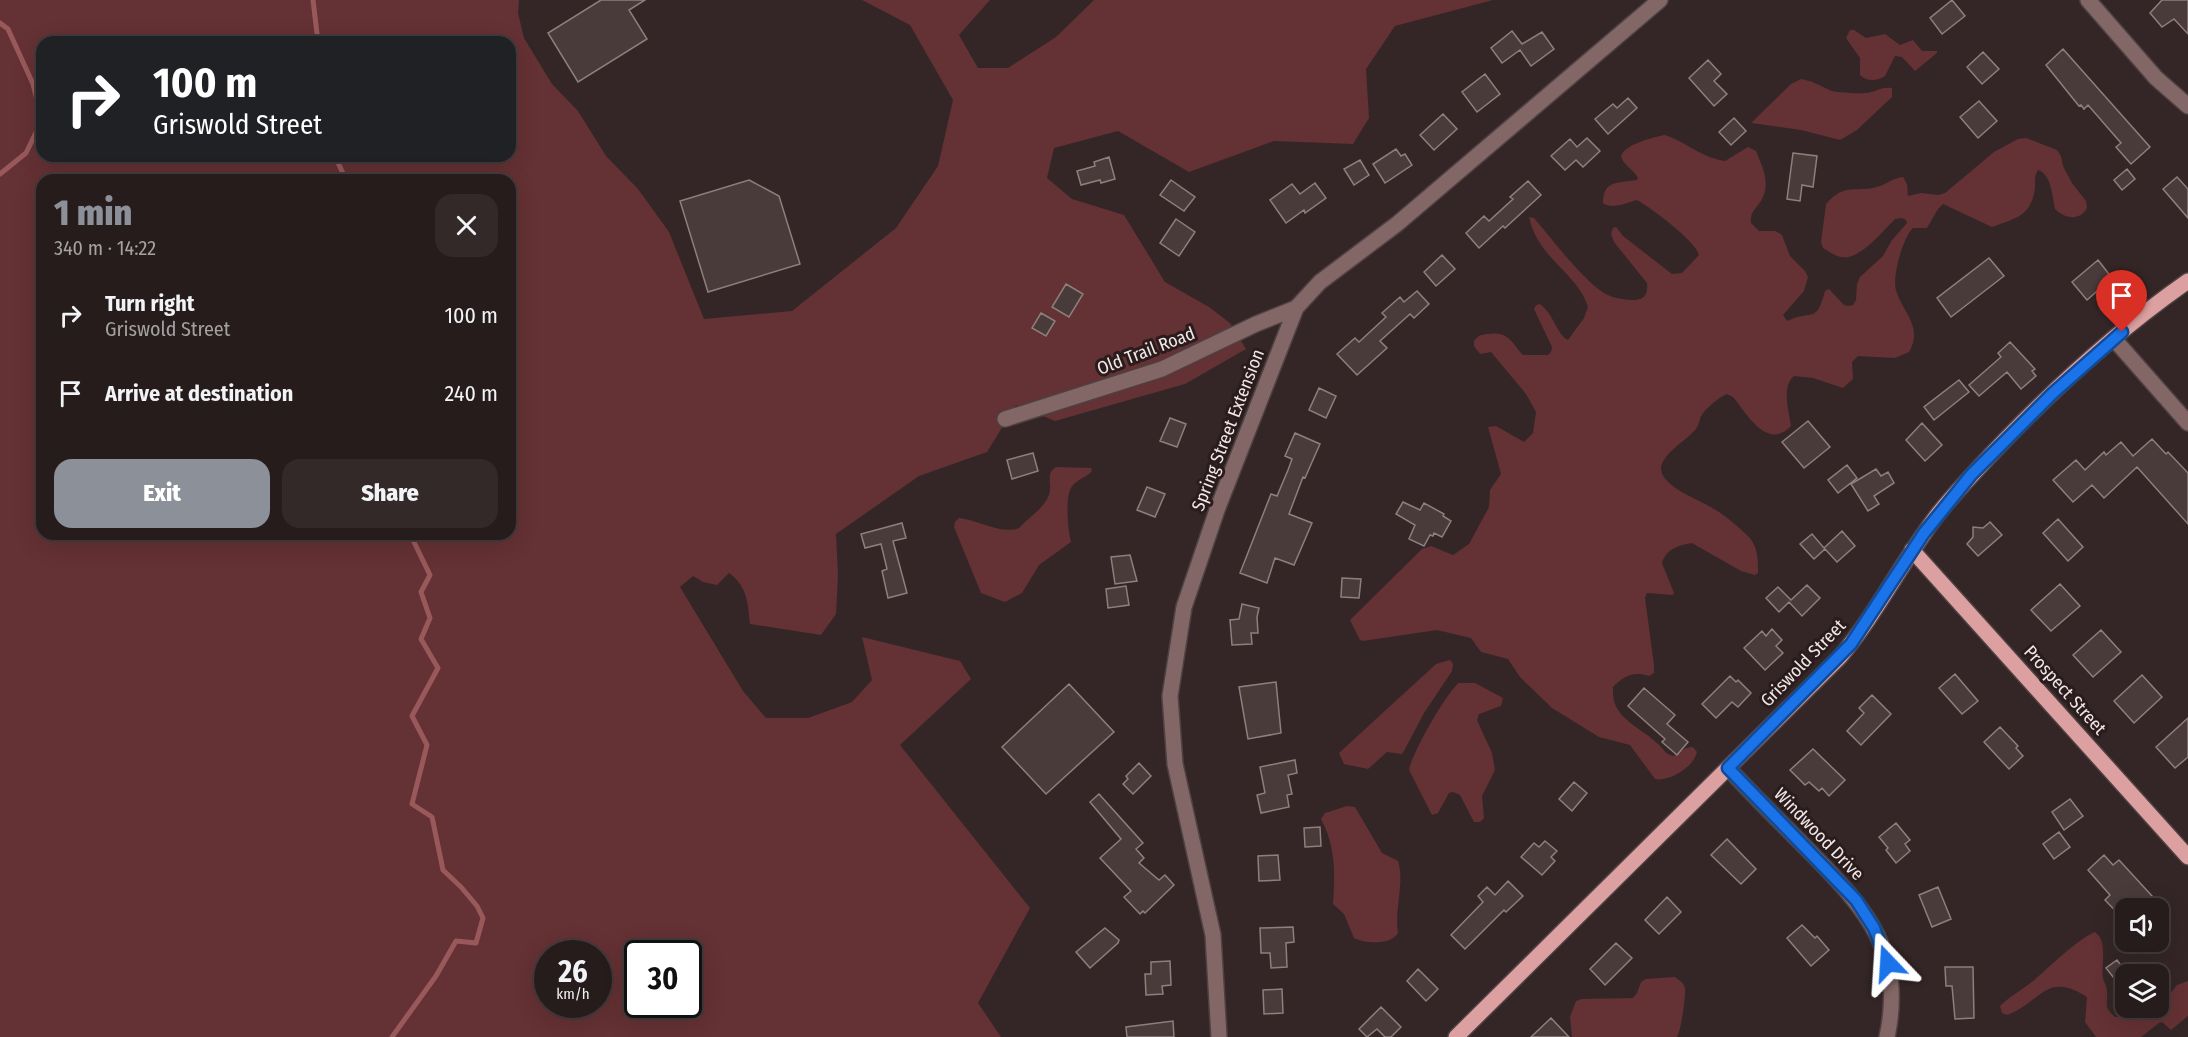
<!DOCTYPE html>
<meta charset="utf-8">
<style>
body{margin:0;font-family:"Fira Sans Condensed",sans-serif;background:#332929;color:#f1f3f6;height:100vh;display:flex;flex-direction:column;font-size:22px;white-space:nowrap}
*{box-sizing:border-box;margin:0}
p{font-size:20px;color:#a4a1a3}
.icon{flex:none;width:33px;height:33px;fill:none;stroke:currentColor;stroke-width:2;stroke-linecap:round;stroke-linejoin:round}
.map{position:relative;flex:1;overflow:hidden}
.side{position:absolute;left:36px;top:174px;width:480px;height:366px;display:flex;flex-direction:column;background:#271c1c;border-radius:18px;box-shadow:0 6px 24px #0002,0 0 0 2px #433a3b}
.side>*{flex:none}
.banner{position:absolute;left:36px;top:36px;width:480px;height:126px;border-radius:18px;box-shadow:0 6px 24px #0002,0 0 0 2px #433a3b;background:#202124;color:#fff;overflow:hidden}
.controls{position:absolute;left:2115px;top:898px;display:grid;gap:12px}
.controls a{display:grid;place-items:center;width:54px;height:54px;border-radius:12px;background:#271c1c;box-shadow:0 6px 24px #0002,0 0 0 2px #433a3b;font-size:30px}
.speed{position:absolute;left:534px;top:940px;display:flex;gap:12px;font-size:30px;font-weight:700;text-align:center}
.speed>*{display:grid;place-content:center;width:78px;height:78px;border-radius:50%;background:#271c1c;box-shadow:0 6px 24px #0002,0 0 0 2px #433a3b;line-height:1}
.speed small{font-size:15px;font-weight:400}
.speed .limit{border:3px solid #111;border-radius:9px;background:#fff;color:#111}
.pin{position:absolute;display:grid;place-items:center;width:51px;height:51px;color:#fff;margin:-62px -26px;border-radius:50% 50% 50% 0;rotate:-45deg;box-shadow:0 0 6px #0007}
.pin .icon{rotate:45deg}
.me{position:absolute;width:66px;margin:-33px;rotate:340deg;stroke-linejoin:round;filter:drop-shadow(0 0 4px #0008)}
.turn{display:flex;align-items:center;gap:21px;height:126px;padding:0 18px;font-size:27px}
.turn .icon{width:78px;height:78px;stroke-width:2.5}
.turn b{display:block;font-size:42px;line-height:51px}
.round{display:grid;place-items:center;flex:none;width:63px;height:63px;border-radius:18px;background:#332929}
.summary{display:flex;align-items:center;justify-content:space-between;height:102px;padding:0 18px}
h1{font-size:36px;font-weight:800;line-height:45px;color:#8c9099}
.primary-button{display:flex;gap:12px;margin-top:auto;padding:12px 18px}
.primary-button a{flex:1;height:69px;border-radius:18px;background:#8c9099;color:#fff;font-size:24px;font-weight:800;line-height:69px;text-align:center}
.primary-button a+a{background:#332929;color:#f1f3f6}
ul{padding:0;list-style:none}
li{display:flex;align-items:center;gap:18px;height:78px;padding:0 18px}
li div{flex:1}
li b{display:block;font-size:22px}
li em{font-style:normal}
.map>svg:first-child{display:block}
.green{fill:#643134;fill-rule:evenodd}
.lines{fill:none;stroke-linecap:round;stroke-linejoin:round}
.stream{stroke:#99595b;stroke-width:5}
.building{fill:#4a3b3b;stroke:#8f7e7e;stroke-width:1.5}
.minor-casing{stroke:#4e4141;stroke-width:18}
.major-casing{stroke:#4e4141;stroke-width:18}
.minor{stroke:#836666;stroke-width:15}
.major{stroke:#dda0a1;stroke-width:15}
.route-casing{stroke:#114b97;stroke-width:15}
.route{stroke:#1a73e8;stroke-width:10}
.labels{text-anchor:middle;stroke-width:6;stroke-linejoin:round;paint-order:stroke}
.street-label{font-size:18px;fill:#f1e7e7;stroke:#2a1c1d}
</style>
<div class="map">
<svg width="2188" height="1037" viewBox="0 0 2188 1037">
<rect width="100%" height="100%" fill="#342626"/>
<path class="green" d="M0,0H519L518,13L524,38L552,84L578,111L606,156L638,189L669,232L704,319L792,311L896,228L938,166L953,100L910,25L862,0H990L959,35L978,68H1008L1056,37L1094,0H1493L1395,26L1366,69L1369,118L1353,144L1274,141L1189,172L1118,131L1054,148L1047,178L1072,199L1124,215L1165,282L1209,307L1230,323L1246,349L1185,384L1055,421L1016,405L987,452L919,476L836,534L838,575L836,614L821,635L750,624C748,603 747,586 729,573L717,585L703,582L693,576L680,587L743,691L766,718H808L852,702L872,680L862,637L960,661L971,679L900,745L1030,908L978,1003L1001,1037H0ZM42,42H510V156H42ZM42,180H510V534H42ZM548,954H598V1005H548ZM638,954H688V1005H638Z
M1850,30H1854L1866,38L1885,34L1900,45L1913,40L1922,51H1937V53L1915,71L1902,57L1895,56L1885,76C1877,81 1867,82 1860,75V58L1846,38Z
M1801,79C1813,81 1820,86 1832,91C1834,92 1861,94 1864,93C1874,93 1881,86 1892,88V97L1857,130L1840,140L1801,130L1751,123L1791,84Z
M1665,135C1686,142 1702,158 1725,161L1748,147L1756,151C1762,166 1770,181 1763,197C1759,207 1749,211 1751,223L1759,231H1775L1782,235L1790,256L1805,271L1808,277L1804,291L1783,315L1787,321C1814,309 1816,324 1825,291L1829,289L1844,305L1848,306L1853,305L1856,300L1857,284L1860,277L1883,256L1892,240L1907,223L1906,220L1902,218L1895,219C1883,231 1859,261 1841,257C1834,256 1829,251 1823,248L1821,242L1826,204C1846,181 1857,194 1880,186C1888,183 1894,178 1903,177L1907,184L1908,196L1921,193L1939,195L1945,193L1994,152L2018,139L2026,138L2057,150L2061,156L2063,166L2072,183L2086,201L2087,208C2080,221 2065,219 2055,209C2052,196 2052,175 2038,170C2034,176 2035,182 2035,188C2031,217 2015,218 1992,227L1943,204L1938,209L1927,228H1913C1903,237 1892,277 1896,290C1902,312 1924,327 1909,352L1895,358L1858,356L1852,362L1853,379L1843,388L1813,378L1794,376C1781,387 1789,411 1791,426C1767,451 1747,414 1733,397L1727,394C1718,398 1703,410 1700,419C1698,426 1697,429 1691,434C1683,442 1670,450 1664,460C1648,483 1701,500 1714,509C1726,516 1740,528 1750,538C1758,548 1758,561 1758,573L1755,575L1741,571L1692,543C1679,545 1666,549 1662,563L1674,593L1673,595L1647,593L1645,598L1654,665V673L1649,676C1633,671 1624,676 1613,687C1613,696 1613,702 1618,710C1627,724 1646,732 1658,744C1664,749 1665,754 1673,756L1686,748L1693,747L1697,752C1694,767 1669,782 1655,779L1630,745L1599,737L1552,708L1520,677L1508,659L1481,652L1471,638L1437,630L1363,641L1360,640L1350,620L1422,549L1431,546L1453,555L1469,544L1489,507L1490,490L1501,474L1488,427L1496,426L1524,442L1533,433L1536,412L1526,394L1491,352L1480,354L1474,346V341C1478,336 1480,335 1487,334C1508,331 1510,340 1523,355H1548L1551,352L1552,347L1534,309L1536,305L1540,304C1554,314 1556,334 1568,340L1584,318L1588,307C1577,272 1538,259 1529,217L1534,218C1552,239 1582,279 1604,293C1614,299 1626,300 1636,300C1646,299 1648,292 1647,283L1614,242L1611,234L1613,228L1616,227L1623,236L1672,274L1682,273L1699,255C1696,241 1651,208 1637,200C1626,203 1612,210 1603,203C1603,180 1618,183 1637,180L1638,178C1634,170 1625,166 1622,159C1616,147 1656,136 1665,135Z
M1056,467L1091,468L1092,471C1087,477 1078,479 1073,485C1064,495 1068,529 1071,542L1039,565L1022,593L1005,602L981,593L954,527L955,522L959,518C978,520 1002,535 1019,528C1028,518 1043,509 1048,497C1054,486 1044,474 1056,467Z
M1450,660L1453,664L1452,671L1424,713L1404,751L1402,754L1387,752L1368,769L1344,764L1339,753L1436,664Z
M1459,683H1475L1503,698L1501,706L1479,714L1477,720L1492,753L1495,770L1482,796L1484,818L1480,822H1474L1460,795L1453,792L1449,793L1438,813L1432,815L1409,770C1411,755 1447,691 1459,683Z
M1347,806L1355,807L1382,853L1398,861C1405,883 1394,909 1398,933C1391,945 1366,944 1354,938L1344,914L1333,904C1335,874 1336,847 1321,819L1325,813Z
M2095,932C2108,941 2101,964 2103,978C2104,982 2107,987 2107,991C2108,1005 2103,1006 2115,1017H2124L2137,1008H2158L2159,1000L2167,998L2177,985L2188,981V1016L2171,1030L2162,1022L2159,1023L2141,1037H2096L2085,1022L2087,997C2045,970 2041,1003 2007,1015L2002,1013L2000,1006C2010,996 2022,990 2033,981C2051,966 2075,941 2095,932Z
M1675,977C1679,980 1684,983 1685,988C1686,995 1681,1031 1677,1037H1572L1570,1017L1576,1001L1582,999L1633,998L1637,993L1641,982L1646,979Z"/>
<g class="lines">
<path class="stream" d="M313,0L318,42
M0,23L8,29L33,84L42,120L26,153L0,174
M335,156L346,180
M392,1037L436,976L456,941L476,943L483,918L477,906L461,887L443,870L432,817L412,804L427,745L412,716L438,668L421,639L430,618L421,592L430,575L412,538L413,534"/>
</g>
<path class="building" d="M601,0H645L629,10L647,39L578,82L548,33Z
M1952,0L1965,16L1942,34L1930,18Z
M2162,0H2188V34L2174,19L2162,27L2150,13Z
M1512,31L1522,44L1542,32L1554,49L1531,66L1520,50L1502,63L1491,48Z
M2063,49L2150,147L2131,164L2116,147L2121,143L2088,105L2084,109L2081,105L2079,106L2046,65Z
M1983,52L1999,69L1982,84L1967,67Z
M1708,60L1721,74L1714,81L1727,94L1714,106L1689,78Z
M1485,74L1500,94L1477,112L1462,92Z
M1628,98L1637,108L1608,134L1595,119L1613,104L1617,108Z
M1979,101L1997,121L1978,138L1960,117Z
M1443,114L1457,129L1434,150L1420,135Z
M1734,118L1746,131L1731,145L1719,132Z
M1587,138L1600,151L1583,167L1576,160L1565,170L1551,156L1570,139L1577,147Z
M1396,149L1401,156L1405,154L1412,165L1385,183L1373,164Z
M1793,153L1817,156L1813,187L1802,185L1800,201L1787,199Z
M1109,157L1115,179L1101,183L1100,180L1081,185L1077,171L1095,166L1094,162Z
M1360,160L1369,175L1354,185L1344,169Z
M2127,169L2135,179L2122,190L2114,180Z
M2177,177L2188,189V218L2163,189Z
M749,180L779,196L800,264L708,292L680,201Z
M1171,180L1195,197L1184,211L1160,195Z
M1528,181L1541,195L1505,228L1503,226L1479,248L1466,233L1484,216L1489,221L1513,199L1510,197Z
M1315,183L1326,198L1305,213L1304,210L1286,223L1270,200L1292,184L1300,194Z
M1176,219L1195,232L1179,256L1160,243Z
M1442,255L1455,269L1436,286L1424,272Z
M1989,258L2004,276L1951,317L1937,298Z
M2098,260L2112,278L2087,300L2072,282Z
M1066,284L1083,294L1069,317L1052,307Z
M1417,291L1429,304L1414,318L1410,314L1380,341L1387,348L1357,375L1337,354L1355,338L1359,342L1386,317L1382,313L1400,297L1404,302Z
M1041,313L1055,321L1046,336L1032,328Z
M2010,342L2035,369L2032,371L2036,376L2021,389L2007,372L1979,396L1969,385L2001,357L1998,353Z
M1959,380L1969,392L1934,420L1924,407Z
M1319,388L1336,396L1326,418L1309,410Z
M1170,418L1186,424L1177,447L1160,441Z
M1808,421L1830,447L1804,468L1782,442Z
M1922,423L1942,445L1925,461L1906,440Z
M1295,433L1320,444L1305,478L1303,477L1289,514L1312,523L1294,565L1275,558L1267,583L1240,573L1271,494L1277,496L1288,470L1292,459L1285,456Z
M2152,439L2166,454L2168,452L2188,473V524L2137,467L2104,498L2092,485L2073,502L2053,480L2076,460L2085,470L2104,452L2106,455L2121,442L2133,456Z
M1033,453L1038,471L1012,479L1007,460Z
M1847,465L1857,478L1838,493L1828,480Z
M1876,469L1881,476L1888,472L1894,483L1874,496L1879,504L1868,511L1851,484Z
M1147,487L1165,494L1155,517L1137,510Z
M1403,502L1420,510L1424,503L1444,514L1443,516L1451,521L1442,537L1434,533L1433,536L1430,535L1424,546L1409,539L1415,525L1396,514Z
M2058,519L2083,547L2068,561L2043,533Z
M1990,522L2002,535L1978,556L1967,544L1973,537V527L1983,528Z
M902,523L906,538L893,541L907,593L888,598L882,571L887,569L881,544L865,548L861,534Z
M1842,531L1855,546L1837,562L1825,549L1814,559L1800,544L1812,534L1824,548Z
M1130,555L1137,581L1115,584L1111,557Z
M1342,578L1361,579L1359,598L1341,597Z
M2060,584L2080,606L2051,631L2031,610Z
M1807,585L1820,598L1802,616L1789,602L1779,612L1766,598L1778,587L1791,600Z
M1126,586L1129,605L1108,608L1106,589Z
M1242,604L1259,608L1257,617L1258,633H1251L1252,644L1232,645L1230,620L1239,619Z
M1772,629L1782,640L1776,646L1783,653L1765,670L1744,648L1762,631L1766,636Z
M2101,630L2121,652L2093,677L2073,655Z
M1955,674L1978,701L1962,714L1939,688Z
M2142,675L2162,697L2134,723L2114,701Z
M1730,676L1736,682L1738,680L1751,693L1738,707L1732,702L1716,718L1702,704Z
M1276,682L1281,733L1248,739L1239,687Z
M1069,684L1114,732L1046,794L1002,747Z
M1644,688L1675,715L1667,724L1688,742L1677,755L1662,742L1665,739L1628,706Z
M1872,695L1891,714L1861,745L1847,731L1864,713L1859,708Z
M2188,718V757L2175,768L2156,747Z
M2000,727L2018,746L2016,748L2023,756L2009,769L1984,742Z
M1813,749L1845,780L1829,796L1822,788L1819,791L1809,782L1805,785L1790,770Z
M1295,760L1297,773L1288,775L1292,794L1287,795L1289,807L1261,813L1257,795L1265,793L1260,767Z
M1139,763L1151,776L1133,794L1123,784L1128,779L1126,776Z
M1574,782L1587,793L1572,811L1559,799Z
M1099,794L1143,843L1136,849L1144,858L1139,863L1159,880L1165,875L1174,885L1145,913L1143,911L1140,914L1124,897L1131,891L1100,858L1121,839L1090,802Z
M2070,799L2083,816L2064,830L2052,812Z
M1896,823L1910,840L1905,844L1910,851L1896,863L1886,850L1888,848L1879,837Z
M1320,827L1321,846L1305,847L1304,828Z
M2059,832L2070,847L2054,859L2043,844Z
M1727,839L1756,869L1741,884L1711,855Z
M1545,841L1557,851L1551,857L1555,861L1542,875L1521,857L1534,843L1539,847Z
M1278,855L1280,880L1259,881L1258,856Z
M2104,855L2113,865L2119,860L2164,909H2126V922L2105,900L2110,895L2088,870Z
M1508,881L1523,896L1506,912L1504,910L1465,949L1451,935L1483,902L1478,896L1487,887L1495,895Z
M1938,887L1951,919L1932,927L1919,895Z
M1667,897L1681,912L1659,934L1645,920Z
M1802,925L1815,938L1817,936L1829,950L1811,966L1787,938Z
M1293,927L1294,942L1286,943L1287,967L1271,968L1270,953H1261L1260,928Z
M1105,928L1119,940L1118,943L1090,968L1076,952Z
M1616,943L1632,958L1605,985L1590,969Z
M2117,960L2127,974L2117,982L2106,968Z
M1170,961L1171,985L1162,986L1163,994L1146,995L1145,974H1151V962Z
M1945,967H1973L1974,1018L1955,1019L1952,986H1946Z
M1418,969L1438,989L1426,1001L1407,981Z
M1282,989L1283,1013L1264,1014L1263,990Z
M1381,1007L1401,1027L1391,1037H1385L1377,1029L1367,1037L1359,1029Z
M1551,1018L1569,1037H1531Z
M1173,1021L1174,1037H1127L1126,1027Z"/>
<g class="lines">
<g class="minor-casing">
<path id="minor" d="M2088,0L2156,78L2188,106
M2114,339L2188,423
M1005,419L1162,369L1256,324L1296,308
M1728,768C1755,797 1783,825 1811,853C1867,910 1905,952 1887,1037
M1219,1037L1213,935L1175,764L1170,696L1184,607L1217,510L1296,308L1320,282L1397,224L1660,0"/>
</g>
<g class="major-casing">
<path id="major" d="M1912,550L2188,857
M1456,1037L1840,657C1877,613 1903,560 1938,514C1959,488 1982,464 2005,440C2061,382 2122,327 2188,281"/>
</g>
<use href="#minor" class="minor"/>
<use href="#major" class="major"/>
</g>
<g class="lines">
<g class="route-casing">
<path id="route" d="M1888,963L1874,928L1856,900L1728,768L1851,644L1924,533L1971,475L2053,393L2122,332"/>
</g>
<use href="#route" class="route"/>
</g>
<g class="labels">
<g class="street-label">
<text transform="translate(1146 351) rotate(-21)" y="6">Old Trail Road</text>
<text transform="translate(1228 430) rotate(-69)" y="6">Spring Street Extension</text>
<text transform="translate(1803 663) rotate(-46)" y="6">Griswold Street</text>
<text transform="translate(2065 690) rotate(48)" y="6">Prospect Street</text>
<text transform="translate(1819 834) rotate(46)" y="6">Windwood Drive</text>
</g>
</g>
</svg>
<div class="controls">
<a><svg class="icon" aria-label="sound" viewBox="0 0 24 24"><path d="M4 9h4l5-4v14l-5-4H4zM17 9q2 3 0 6"/></svg></a>
<a><svg class="icon" aria-label="layers" viewBox="0 0 24 24"><path d="M12 4l9 5-9 5-9-5zM3 14l9 5 9-5"/></svg></a>
</div>
<div class="speed"><div>26<small>km/h</small></div><div class="limit">30</div></div>
<div class="pin" style="left:2122px;top:332px;background:#d93025"><svg class="icon" aria-label="arrive" viewBox="0 0 24 24"><path d="M6 21V4h12l-3 4 3 4H6"/></svg></div>
<svg class="me" style="left:1888px;top:963px" viewBox="-20 -20 40 40"><path d="M0-17L14 15 0 8-14 15z" fill="#1a73e8" stroke="#fff" stroke-width="4"/></svg>
<div class="banner">
<div class="turn"><svg class="icon" aria-label="right" viewBox="0 0 24 24"><path d="M7 20v-9h11M14 6l5 5-5 5"/></svg><div><b>100 m</b>Griswold Street</div></div>
</div>
<section class="side">
<div class="summary"><div><h1>1 min</h1><p>340 m · 14:22</p></div><a class="round"><svg class="icon" aria-label="close" viewBox="0 0 24 24"><path d="M6 6l12 12M18 6L6 18"/></svg></a></div>
<ul>
<li><svg class="icon" aria-label="right" viewBox="0 0 24 24"><path d="M7 20v-9h11M14 6l5 5-5 5"/></svg><div><b>Turn right</b><p>Griswold Street</p></div><em>100 m</em></li>
<li><svg class="icon" aria-label="arrive" viewBox="0 0 24 24"><path d="M6 21V4h12l-3 4 3 4H6"/></svg><div><b>Arrive at destination</b></div><em>240 m</em></li>
</ul>
<div class="primary-button"><a>Exit</a><a>Share</a></div>
</section>
</div>
